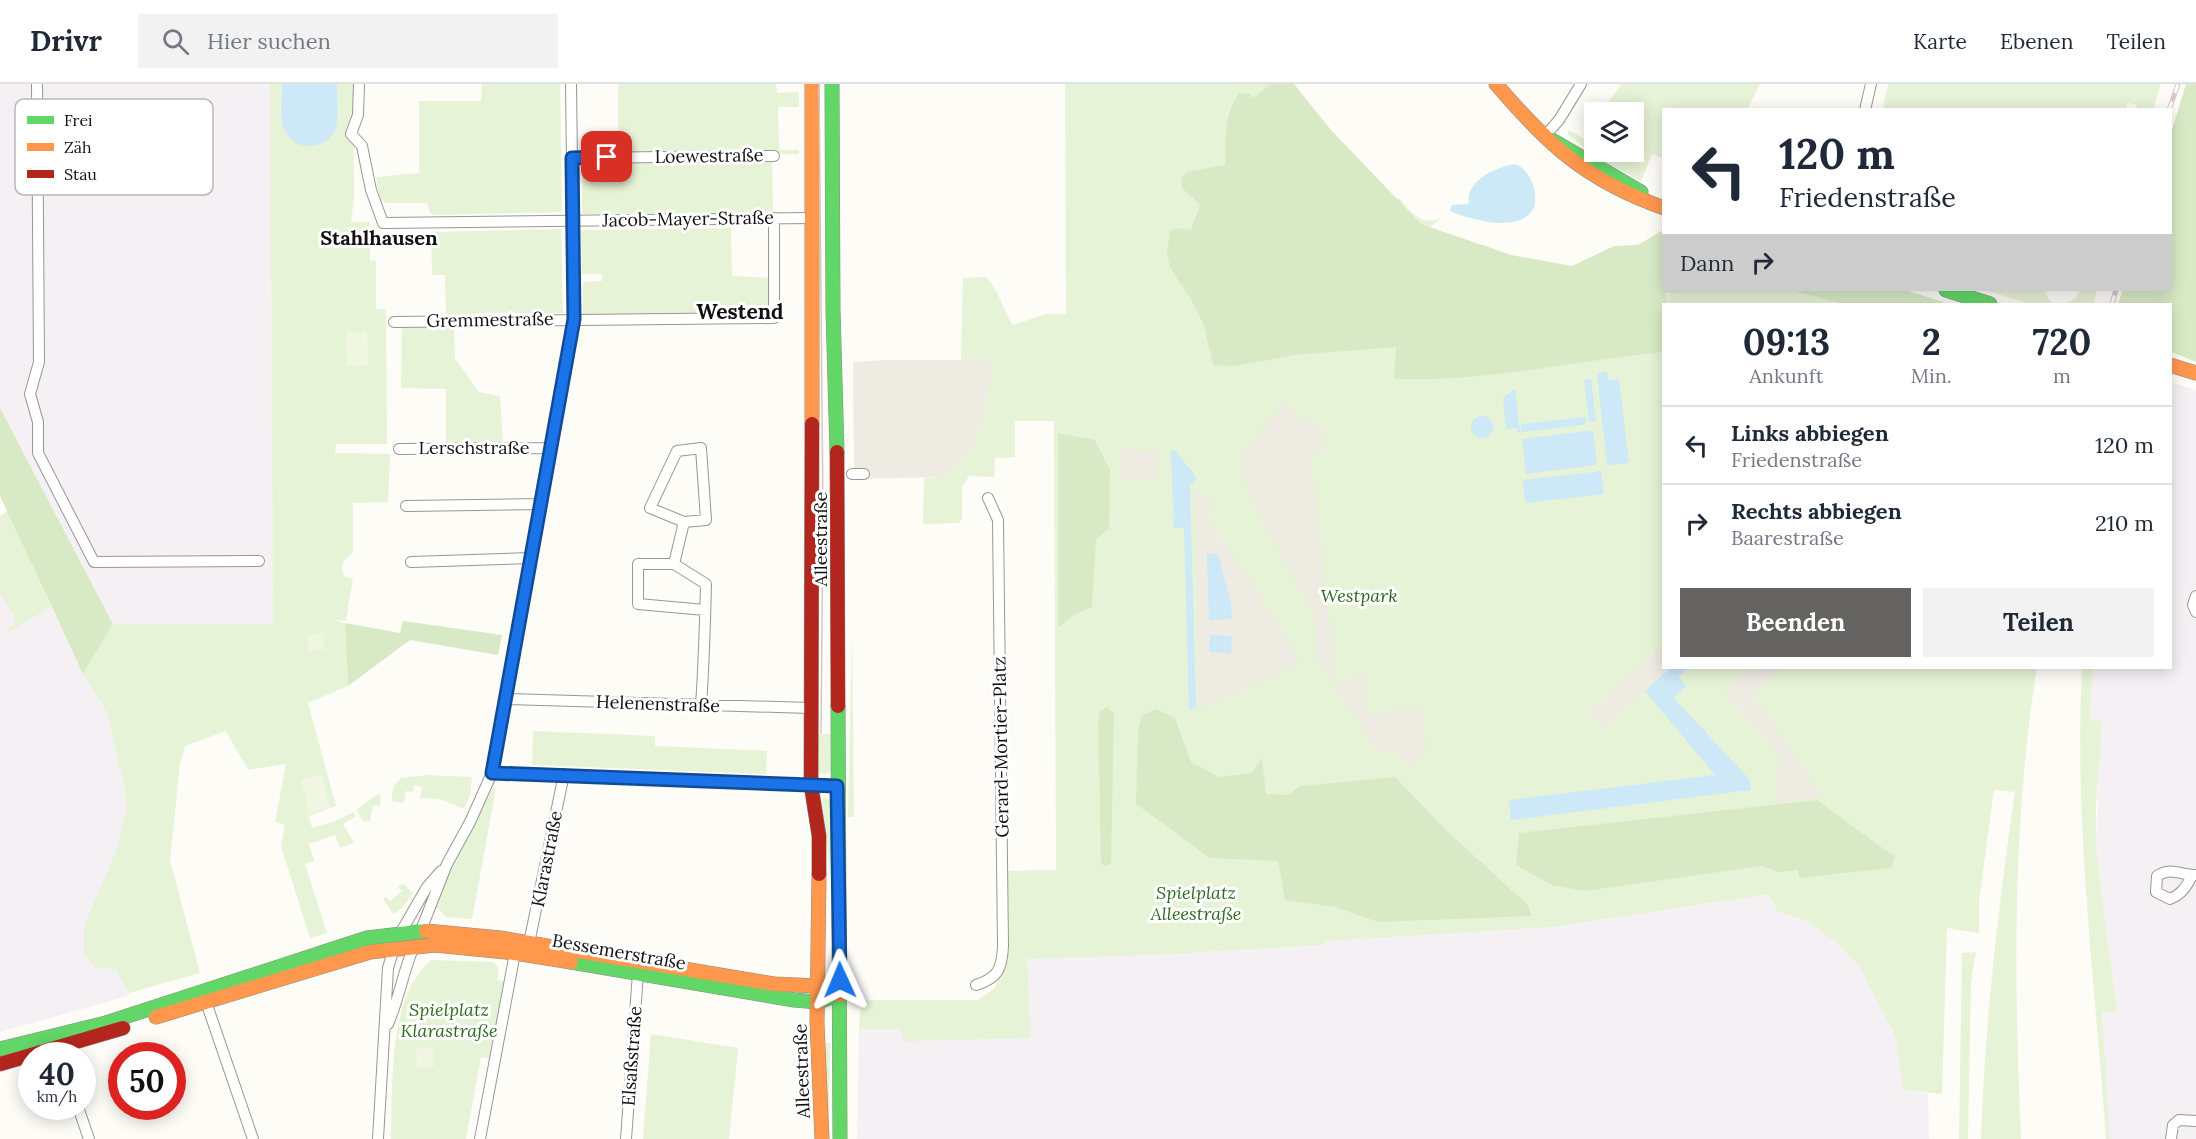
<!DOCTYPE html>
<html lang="de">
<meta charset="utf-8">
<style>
body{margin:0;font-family:Lora,serif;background:#f2f2f3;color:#1f2937;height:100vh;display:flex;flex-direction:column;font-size:22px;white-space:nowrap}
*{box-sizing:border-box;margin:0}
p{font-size:20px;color:#747a83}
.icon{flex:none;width:33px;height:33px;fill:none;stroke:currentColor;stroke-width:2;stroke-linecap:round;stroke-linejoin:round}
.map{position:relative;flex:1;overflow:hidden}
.side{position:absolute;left:1662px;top:219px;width:510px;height:366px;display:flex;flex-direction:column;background:#fff;border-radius:0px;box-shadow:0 3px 15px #0003}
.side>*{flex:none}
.top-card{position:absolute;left:1662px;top:24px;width:510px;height:183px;border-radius:0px;box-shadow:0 3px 15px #0003;background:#fff;color:#1f2937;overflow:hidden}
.controls{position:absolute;left:1584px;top:18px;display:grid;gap:12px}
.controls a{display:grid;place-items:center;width:60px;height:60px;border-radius:0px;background:#fff;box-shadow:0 3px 15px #0003;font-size:30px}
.speed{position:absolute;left:18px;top:958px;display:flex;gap:12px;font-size:30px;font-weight:700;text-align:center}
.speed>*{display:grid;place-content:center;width:78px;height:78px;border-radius:50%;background:#fff;box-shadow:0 3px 15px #0003;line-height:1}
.speed small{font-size:15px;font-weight:400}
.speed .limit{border:9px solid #d22;background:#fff;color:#111}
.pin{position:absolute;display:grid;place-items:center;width:51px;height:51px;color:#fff;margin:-26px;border-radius:12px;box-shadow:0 3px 9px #0006}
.me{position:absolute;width:66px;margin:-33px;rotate:359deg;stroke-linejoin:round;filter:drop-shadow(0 0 4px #0008)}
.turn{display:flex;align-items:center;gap:21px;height:126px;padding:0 18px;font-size:27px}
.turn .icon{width:78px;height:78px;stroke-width:2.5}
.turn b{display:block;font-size:42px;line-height:51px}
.then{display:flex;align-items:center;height:57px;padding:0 18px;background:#0003;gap:12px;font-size:22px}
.eta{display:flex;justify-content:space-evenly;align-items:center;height:102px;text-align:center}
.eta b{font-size:36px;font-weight:700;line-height:42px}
.cta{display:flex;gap:12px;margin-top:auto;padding:12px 18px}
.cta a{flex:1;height:69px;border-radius:0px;background:#646362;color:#fff;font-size:24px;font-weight:700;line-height:69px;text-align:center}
.cta a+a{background:#f2f2f3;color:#1f2937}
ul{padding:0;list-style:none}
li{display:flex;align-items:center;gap:18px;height:78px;padding:0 18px;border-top:2px solid #e0e1e3}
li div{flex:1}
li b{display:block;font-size:22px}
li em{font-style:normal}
header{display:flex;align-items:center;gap:36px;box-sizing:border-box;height:84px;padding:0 30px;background:#fff;border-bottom:2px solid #e0e1e3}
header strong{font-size:28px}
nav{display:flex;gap:33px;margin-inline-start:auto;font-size:21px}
.search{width:420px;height:54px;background:#f2f2f3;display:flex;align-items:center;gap:15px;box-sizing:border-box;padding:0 21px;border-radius:0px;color:#747a83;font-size:22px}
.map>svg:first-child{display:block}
.industrial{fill:#f5f0f3}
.green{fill:#e7f3d7}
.forest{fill:#d8eac5}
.pitch{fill:#f0f6e1}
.plaza{fill:#edebe2}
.water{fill:#cde8f7}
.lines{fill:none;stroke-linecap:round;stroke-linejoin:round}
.street-casing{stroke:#979795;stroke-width:12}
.fast-casing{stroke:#8e8d8b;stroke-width:15}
.slow-casing{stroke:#8e8d8b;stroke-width:15}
.jam-casing{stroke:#8e8d8b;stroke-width:15}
.street{stroke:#fffffe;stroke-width:10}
.fast{stroke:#63d668;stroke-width:14}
.slow{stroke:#ff974d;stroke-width:14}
.jam{stroke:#b3261e;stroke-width:14}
.tram{stroke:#d9c6c7;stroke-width:1.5}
.rail-casing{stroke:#d9c6c7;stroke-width:5}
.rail{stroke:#fff;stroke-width:3;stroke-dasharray:9;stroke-linecap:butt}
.route-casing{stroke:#114b97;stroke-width:15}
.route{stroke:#1a73e8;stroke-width:10}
.labels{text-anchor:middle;stroke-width:6;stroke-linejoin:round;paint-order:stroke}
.street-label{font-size:18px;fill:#111;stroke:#fff}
.park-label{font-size:18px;font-style:italic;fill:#2f6b1f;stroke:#fff}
.neighbourhood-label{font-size:20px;font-weight:bold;fill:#111;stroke:#fff}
.quarter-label{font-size:21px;font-weight:bold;fill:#111;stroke:#fff}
.key{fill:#fff;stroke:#b8b8b8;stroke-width:1.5}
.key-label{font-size:16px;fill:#111}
</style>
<header>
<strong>Drivr</strong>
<div class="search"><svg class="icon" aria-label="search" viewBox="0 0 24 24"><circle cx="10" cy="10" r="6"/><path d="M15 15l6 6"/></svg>Hier suchen</div>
<nav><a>Karte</a><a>Ebenen</a><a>Teilen</a></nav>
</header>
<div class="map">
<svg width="2196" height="1055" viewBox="0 0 2196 1055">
<rect width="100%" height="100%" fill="#fdfcf7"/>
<path class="industrial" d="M0,0H270L273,540H113L0,324Z
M2171,298L2196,306V1055H2110L2102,929L2117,928L2097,773L2098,692L2090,636L2093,584H2170Z
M0,509L16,534L14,541L5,546L6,550L51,523L83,590L107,629L125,706L127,726L114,772L96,884L115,885L129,909L128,912L0,948Z
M1768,810L1778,828L1804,836L1839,860L1861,885L1896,954L1903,1005L1928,1010L1929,1055H857L859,945H902L1031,954L1027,875L1156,871L1322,861L1328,857L1554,843Z"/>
<path class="green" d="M270,0H282C282,11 279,27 282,38C291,68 330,70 337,38C340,27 337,11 337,0H353L354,114L351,138H370V176L376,177V225H386L387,360H336L335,369L390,370L388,418L353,419V469C343,475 339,482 345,493L353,494L346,537L333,536L345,539L348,602L308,619L336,722L309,732L312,744L335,737L353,728L356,732L343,740L354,759L340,764L335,751L309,760L314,777L305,780L327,849L310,854L281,762L285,741L275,738L286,680L248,686L226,647L185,662L180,680L170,776L200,889L129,909L115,885L96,884L84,871V842L114,772L127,726L125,706L107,629L83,590L113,540H273Z
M482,0H560L562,128L435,131L430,129L427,119H386L380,115L376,93L419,89V17H481Z
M618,0H776L777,9L799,8V23H778L779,66H799V70L618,71Z
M1065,0H1294L1366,95L1392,119L1399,114C1411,129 1423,144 1443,133L1415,154L1424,167L1484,161L1537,183L1664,206H1892L1938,220H1664V584H2037C2012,738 2014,897 2021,1055H1981C1985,938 1998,824 2015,708L1994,706L1979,817V849L1947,844L1942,1010L1903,1006L1896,954L1861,885L1839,860L1804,836L1778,828L1768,810L1554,843L1328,857L1322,861L1156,871L1027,875L1031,954L905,957L901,945H859L861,916H978L995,904L1009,867L1008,787L1056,786L1054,337H1015V373L995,374L994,393L969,392L962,403V435L959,439L923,440L924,394L942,393L969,366L979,348L994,276H961L963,194L986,193C999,206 1003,226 1013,241L1046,230H1066Z
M1621,0H1760L1747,25L1664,26L1663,74L1652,70L1641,97L1596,73L1567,50L1569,46L1589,58L1594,49V68H1634V28H1602Z
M1888,0H2161L2153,25H2136L2137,21L2128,19L2125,26L1883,25Z
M772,75L773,128L582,130V77Z
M731,144L732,192L772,194L773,231H583V198L602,197V190H582L581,146Z
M561,145L563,229H480L446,233L445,191H432L431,148Z
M1985,206H2050L2045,208L2052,220H2030Z
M2079,206H2097L2093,220H2064L2076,214Z
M454,241L455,274L479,308L500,312L503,360H446V305L401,304L402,243Z
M8,427L51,523L6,550L5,547L13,541L16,534L0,509V432Z
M852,548L854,733H848Z
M2082,584H2093L2090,636L2102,637L2096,724L2097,773L2117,928L2102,929L2110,1055H2106C2095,898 2074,741 2082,584Z
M533,647L655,652V662L767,667L766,690L532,681Z
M816,650H831V687L825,690L819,689L816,685Z
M427,691L472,693L470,712L464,725L440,715L420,714L422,703L414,701L413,708L406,707L404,719L391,717L394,702L401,694Z
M493,703L496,704L472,835L446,833L438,824H434L437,814Z
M378,710L381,711L380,722L373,721L370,737L364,738L356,726Z
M824,713L832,717V787H830L826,752L819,723Z
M403,799L413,809L403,823L393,830L383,815L386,813L390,817L402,807L398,803Z
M1976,868L1971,899L1968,1055H1959L1962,869Z
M432,876L494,878L499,885L497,896L504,898L490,975L481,973L466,1055H391C393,1004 387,909 432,876Z
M651,950L738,964L729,1055H643Z
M823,959H830L829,1030H826Z"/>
<path class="forest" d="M1271,0H1294L1331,46L1421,140L1511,171L1572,182L1614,162L1638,161L1663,146L1664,206H1697L1665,209L1667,220H1664L1663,268C1574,277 1485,298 1394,295L1396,263L1295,271L1234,282L1213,281L1204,241L1192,217L1170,184L1167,170L1170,147L1177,144L1191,146L1200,121L1182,104L1181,95L1187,88L1225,81C1226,57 1223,29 1239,10L1248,9L1253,14Z
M2186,0H2196V278L2171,268L2170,220H2118L2123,206H2170L2171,49Z
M1790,206H1905L1950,220H1843Z
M0,324L113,540L83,590L0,412Z
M1058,349L1095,356L1110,386L1109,444L1096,456L1092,523L1074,531L1058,543Z
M403,537L502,551L498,571L410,556L348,602L345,539L400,549Z
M1107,623L1114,629L1111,780L1105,782L1101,780L1098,638L1100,627Z
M1156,625L1175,634L1191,678L1219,693L1252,689L1262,673L1266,710L1289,711L1300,702L1395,693L1446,746L1528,821L1532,832L1378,838L1335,823L1285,816L1278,777L1210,774L1136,720L1138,646L1142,631Z
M1817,716L1895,773L1891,784L1799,794L1798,786L1778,788L1761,782L1585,807L1551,801L1516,781L1519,749Z"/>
<path class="pitch" d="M367,247L368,281L347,282L346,248Z
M323,549L325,565L309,567L308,551Z
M322,690L330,723L309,729L301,696Z
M433,964L434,983L417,984L416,965Z"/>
<path class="plaza" d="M886,276H994L979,348L969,366L942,393L854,395L853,278Z
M1283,318L1317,344L1322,345L1324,368L1310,366L1337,602L1362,590L1369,631L1421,623L1427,668L1410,681L1394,666L1379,669L1315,572L1316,536L1248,410L1240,373Z
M1126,361L1129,367L1136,363L1137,367H1156L1155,397L1121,396L1120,365Z
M1194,405L1215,419L1206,433L1242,483L1301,578L1199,626Z
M1657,566L1663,573L1664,584H1669L1603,644L1588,628Z
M1752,584H1783L1754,610L1823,712L1774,719L1778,683L1783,674L1723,607Z"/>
<path class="water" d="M282,0H337C337,13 340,30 336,43C329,66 296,69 285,47C278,34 282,14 282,0Z
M1515,80C1531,85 1542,115 1531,128C1515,149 1469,135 1450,127L1452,121L1469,120C1465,97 1495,83 1515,80Z
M1607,287L1608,297L1619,295L1629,379L1607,381L1597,290Z
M1591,295L1596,337L1589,338L1584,296Z
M1515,305L1520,348H1517V344L1506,345L1503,314Z
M1471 343a11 11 0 1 1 22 0a11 11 0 1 1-22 0Z
M1586,333V340L1582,341L1521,348V340Z
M1593,346L1597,381L1526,390L1522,355Z
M1175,366L1197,394L1190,401L1196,623L1189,626L1184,444H1174L1171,367Z
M1601,387L1604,410L1525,419L1523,396Z
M1207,470H1218L1231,520L1232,535L1209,536Z
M1210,551L1232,552L1231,569L1209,568Z
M1670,584H1688L1678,593L1687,602L1674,614L1750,696L1751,706L1511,736L1509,716L1715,691L1645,607Z"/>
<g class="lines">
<g class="street-casing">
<path id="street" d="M37,0L39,278L30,310L38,338V369L94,478L259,477
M359,0L358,31L351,50L362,62L371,106L383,139L813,134
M1865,26L1871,0
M1544,53L1559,36L1581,0
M572,74L774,72
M394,238L774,234V134
M701,364L706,436L684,438L650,424L677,367Z
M399,365L549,364
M852,390H864
M406,422L539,420
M411,478L530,474
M674,480L684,438
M2196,512L2193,521L2196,528
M505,615L810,624
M701,621C704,580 705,540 706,500L674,480H638V520L705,526
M492,689L837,702
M2192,792C2186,803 2182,810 2170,815L2156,808L2157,792C2172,782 2181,792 2196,791
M421,846L447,780L470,738L492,689L574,235L571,0
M401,848L427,803L441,787
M529,859L564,690
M976,901C998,894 1002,885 1003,862L998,436L988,414
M206,918L253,1055
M388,940C399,915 403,888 414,862
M78,1023L89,1055
M378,1055L388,884L394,864
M480,1055L515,869
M626,1055L638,889
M2171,1055L2173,1041L2179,1036L2196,1037"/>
</g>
<g class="fast-casing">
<path id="fast" d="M832,0L833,226L837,368
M1552,56L1641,108
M1946,206L1990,220
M838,622L840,1055
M571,878L794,916L818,918L827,915
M0,965L106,939L367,854L426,847"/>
</g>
<g class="slow-casing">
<path id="slow" d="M1496,0C1549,62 1586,96 1664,124
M2170,281L2196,289
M812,340V0
M819,790L817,940L822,1055
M426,847L500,854L774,900L819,902L840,911
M156,933L370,868L435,861L515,869L571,878"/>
</g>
<g class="jam-casing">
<path id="jam" d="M812,340L811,701L819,752V790
M837,368L838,622
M0,980L123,944"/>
</g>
<use href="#street" class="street"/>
<use href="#fast" class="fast"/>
<use href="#slow" class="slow"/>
<use href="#jam" class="jam"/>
<path class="tram" d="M819,0L823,430L821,649"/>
<g class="rail-casing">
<path id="rail" d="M2169,26L2178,0
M2112,220L2116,206"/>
</g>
<use href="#rail" class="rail"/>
</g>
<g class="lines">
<g class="route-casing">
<path id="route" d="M607,73L572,74L574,235L492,689L837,702L840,896"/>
</g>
<use href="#route" class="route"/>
</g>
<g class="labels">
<g class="street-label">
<text transform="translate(709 72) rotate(-1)" y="6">Loewestraße</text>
<text transform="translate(688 135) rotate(-1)" y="6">Jacob-Mayer-Straße</text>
<text transform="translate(490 236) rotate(-1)" y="6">Gremmestraße</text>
<text x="474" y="370">Lerschstraße</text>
<text transform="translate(821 455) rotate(-90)" y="6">Alleestraße</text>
<text transform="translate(658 620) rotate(2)" y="6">Helenenstraße</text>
<text transform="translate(1001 663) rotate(-91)" y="6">Gerard-Mortier-Platz</text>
<text transform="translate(547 775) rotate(-79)" y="6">Klarastraße</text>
<text transform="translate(619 868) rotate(10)" y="6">Bessemerstraße</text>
<text transform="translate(632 972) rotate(-86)" y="6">Elsaßstraße</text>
<text transform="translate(802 987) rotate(-92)" y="6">Alleestraße</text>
</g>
<g class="park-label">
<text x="1359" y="518">Westpark</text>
<text x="1196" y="815">Spielplatz<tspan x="1196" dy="21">Alleestraße</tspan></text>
<text x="449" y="932">Spielplatz<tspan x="449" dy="21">Klarastraße</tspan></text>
</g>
<g class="neighbourhood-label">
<text x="379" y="161">Stahlhausen</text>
</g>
<g class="quarter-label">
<text x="740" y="235">Westend</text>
</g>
</g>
<rect x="15" y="15" width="198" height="96" rx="9" class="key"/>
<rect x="27" y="32" width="27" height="8" fill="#63d668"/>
<rect x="27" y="59" width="27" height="8" fill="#ff974d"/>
<rect x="27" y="86" width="27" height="8" fill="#b3261e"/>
<g class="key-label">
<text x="64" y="42">Frei</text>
<text x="64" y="69">Zäh</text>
<text x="64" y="96">Stau</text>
</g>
</svg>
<div class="controls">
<a><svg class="icon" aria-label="layers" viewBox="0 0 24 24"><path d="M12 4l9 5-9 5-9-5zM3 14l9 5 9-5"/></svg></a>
</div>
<div class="speed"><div>40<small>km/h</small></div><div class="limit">50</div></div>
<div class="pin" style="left:607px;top:73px;background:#d93025"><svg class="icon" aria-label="arrive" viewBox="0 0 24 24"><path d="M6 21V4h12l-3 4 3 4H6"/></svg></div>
<svg class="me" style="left:840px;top:896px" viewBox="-20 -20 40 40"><path d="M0-17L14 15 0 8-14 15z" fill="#1a73e8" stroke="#fff" stroke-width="4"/></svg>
<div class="top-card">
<div class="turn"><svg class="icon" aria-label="left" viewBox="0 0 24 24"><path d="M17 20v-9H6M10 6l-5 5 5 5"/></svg><div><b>120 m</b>Friedenstraße</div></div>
<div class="then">Dann<svg class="icon" aria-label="right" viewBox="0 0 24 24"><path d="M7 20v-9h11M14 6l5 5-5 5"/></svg></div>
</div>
<section class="side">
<div class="eta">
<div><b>09:13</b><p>Ankunft</p></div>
<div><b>2</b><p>Min.</p></div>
<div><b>720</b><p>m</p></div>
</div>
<ul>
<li><svg class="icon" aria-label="left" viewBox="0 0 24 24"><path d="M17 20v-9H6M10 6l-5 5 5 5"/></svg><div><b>Links abbiegen</b><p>Friedenstraße</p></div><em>120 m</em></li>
<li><svg class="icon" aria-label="right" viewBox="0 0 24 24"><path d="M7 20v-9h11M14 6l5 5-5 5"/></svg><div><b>Rechts abbiegen</b><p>Baarestraße</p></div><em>210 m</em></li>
</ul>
<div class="cta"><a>Beenden</a><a>Teilen</a></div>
</section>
</div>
